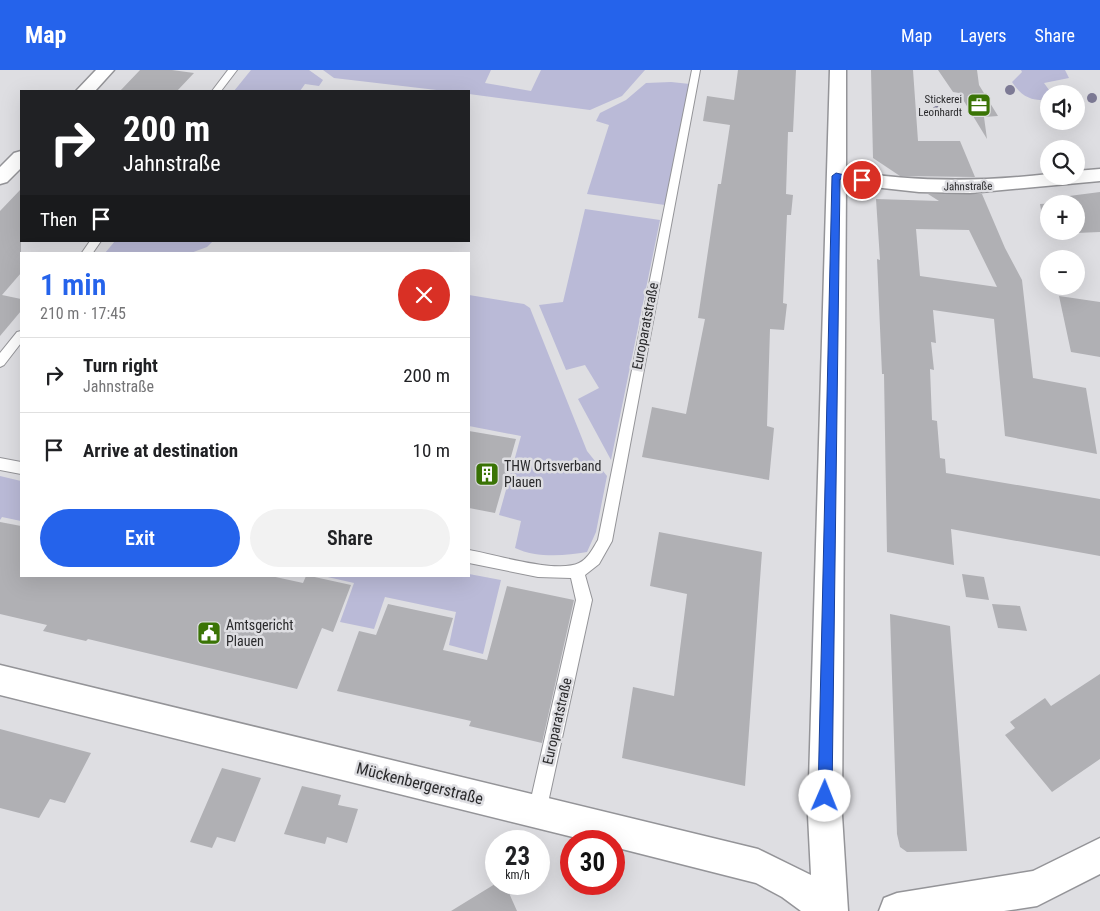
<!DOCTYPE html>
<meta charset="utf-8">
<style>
body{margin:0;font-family:"Roboto Condensed",sans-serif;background:#f2f2f2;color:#202124;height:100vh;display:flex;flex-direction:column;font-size:19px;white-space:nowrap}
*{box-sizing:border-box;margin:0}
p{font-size:16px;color:#757577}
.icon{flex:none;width:28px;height:28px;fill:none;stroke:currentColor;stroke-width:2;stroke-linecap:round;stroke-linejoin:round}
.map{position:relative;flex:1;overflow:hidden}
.details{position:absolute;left:20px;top:182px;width:450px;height:325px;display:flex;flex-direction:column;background:#fff;border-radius:0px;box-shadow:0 5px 20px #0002}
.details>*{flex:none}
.banner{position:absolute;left:20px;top:20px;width:450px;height:152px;border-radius:0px;box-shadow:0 5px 20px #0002;background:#202124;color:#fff;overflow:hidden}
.fabs{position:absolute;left:1040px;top:15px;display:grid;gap:10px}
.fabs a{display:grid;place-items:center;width:45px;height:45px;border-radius:50%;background:#fff;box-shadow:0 5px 20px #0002;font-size:25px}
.speed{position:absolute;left:485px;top:760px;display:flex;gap:10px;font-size:25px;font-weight:700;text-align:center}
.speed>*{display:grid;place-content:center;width:65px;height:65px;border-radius:50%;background:#fff;box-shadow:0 5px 20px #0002;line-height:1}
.speed small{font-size:12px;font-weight:400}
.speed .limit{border:8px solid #d22;background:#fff;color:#111}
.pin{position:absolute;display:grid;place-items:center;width:42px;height:42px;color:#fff;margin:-21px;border:2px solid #fff;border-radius:50%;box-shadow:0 1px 5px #0007}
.me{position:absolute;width:55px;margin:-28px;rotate:1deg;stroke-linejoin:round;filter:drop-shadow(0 0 4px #0008)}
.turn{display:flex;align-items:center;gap:18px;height:105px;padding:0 20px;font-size:22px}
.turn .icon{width:65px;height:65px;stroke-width:2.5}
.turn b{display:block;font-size:35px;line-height:42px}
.then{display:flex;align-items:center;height:48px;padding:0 20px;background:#0003;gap:10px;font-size:19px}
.round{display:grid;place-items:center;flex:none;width:52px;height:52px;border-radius:26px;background:#f2f2f2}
.summary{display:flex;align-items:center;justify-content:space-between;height:85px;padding:0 20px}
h1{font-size:30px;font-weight:600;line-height:38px;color:#2563eb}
.action{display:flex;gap:10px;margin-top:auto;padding:10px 20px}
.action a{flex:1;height:58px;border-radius:30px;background:#2563eb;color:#fff;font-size:20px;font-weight:600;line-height:58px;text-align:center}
.action a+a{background:#f2f2f2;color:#202124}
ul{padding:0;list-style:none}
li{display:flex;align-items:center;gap:15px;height:75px;padding:0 20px;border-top:1px solid #e0e0e0}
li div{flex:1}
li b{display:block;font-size:19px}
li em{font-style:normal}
header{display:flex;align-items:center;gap:30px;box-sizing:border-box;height:70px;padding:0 25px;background:#2563eb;color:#fff}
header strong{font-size:24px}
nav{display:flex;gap:28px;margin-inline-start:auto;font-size:18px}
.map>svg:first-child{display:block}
.green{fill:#babad7}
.building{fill:#b0b0b4;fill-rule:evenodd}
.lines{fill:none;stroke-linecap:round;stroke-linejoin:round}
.service-casing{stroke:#949498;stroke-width:2}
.minor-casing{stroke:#949498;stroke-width:3}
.service{fill:#fff;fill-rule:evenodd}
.minor{fill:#fff;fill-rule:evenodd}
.tree{fill:#7d7a95}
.route{fill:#2563eb;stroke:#184099}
.labels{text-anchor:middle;stroke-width:5;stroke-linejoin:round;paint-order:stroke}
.far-poi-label{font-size:11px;fill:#2a2a2c;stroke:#dedee2;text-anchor:end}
.far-street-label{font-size:11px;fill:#2a2a2c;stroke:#dedee2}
.street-label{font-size:14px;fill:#2a2a2c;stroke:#dedee2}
.poi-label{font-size:14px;fill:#2a2a2c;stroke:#dedee2;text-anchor:start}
.near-street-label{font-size:16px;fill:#2a2a2c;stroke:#dedee2}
</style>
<header>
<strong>Map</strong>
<nav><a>Map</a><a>Layers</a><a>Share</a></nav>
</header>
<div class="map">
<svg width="1100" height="841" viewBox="0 0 1100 841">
<rect width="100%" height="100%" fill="#dedee2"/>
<path class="green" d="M251,0H309L323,10L319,16L305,14L300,21H234Z
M323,0H491L485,13L531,21L541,0H645L622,26L590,40L469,24V21H445L334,8Z
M1021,0H1065L1069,8L1044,13L1052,24H1049V30C1031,31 1022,27 1012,12L1022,2Z
M671,12L690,14L665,135L587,124L609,55L596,51L600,43L626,30L646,13Z
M585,139L660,150L611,390L578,329L599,318L585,295L566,300L539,235L563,232Z
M115,171H213L207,177L188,184L105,183Z
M469,225L524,234L530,238L587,381L607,406L596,462L587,482C565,486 536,488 515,478L521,451L499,445L521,366L469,356Z
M0,406L21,411V451L2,447L0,450Z
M469,504L501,510L483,584L449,575L456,542L385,527L374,559L340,552L354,513L323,506H469Z"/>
<path class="building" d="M140,0H172L194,3L177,21H120Z
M738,0H796L793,62H788L786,124L793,125L791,145H787L783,233L787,234L784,260L770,259L767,356L774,358L769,410L642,387L652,337L686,344L705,249L698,248L718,114H721L730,55L703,51L707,26L734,30Z
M871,0H913L918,71H960L975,107L900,106L873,88Z
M938,0H977L979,15L998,46L984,47L987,69L959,23L953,22Z
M21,119V203L2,225L21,229V241L0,266V141Z
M1100,122V162L1052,164L1050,161H1076V134H1049V159L1043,151L1040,134L1074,132L1069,126Z
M928,124H982L1005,178L1022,210L1033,308L1086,318L1097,384L1005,366L994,249L933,240L936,273L931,272L934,300L930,299L932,350L937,351L940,388L945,389L946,403L1100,429V486L951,459L954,495L887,482L884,304H882L877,189L880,190L876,129L939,131ZM916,159L969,160L997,217L920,206Z
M1059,226L1100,232V287L1071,282Z
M469,361L516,369L495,443L469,438Z
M0,452L21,456V506H271L303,513L306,506H310L351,515L333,562L322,558L297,619L88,569L86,571L43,561L47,555L0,544Z
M659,462L762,482L745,716L622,688L633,617L674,626L687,524L650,516Z
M962,504L984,507L989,530L966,527Z
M507,516L574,530L542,673L469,656L471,651L337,621L359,561L376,565L388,534L453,548L443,580L487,590Z
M992,534L1020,536L1027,561L998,558Z
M890,544L950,556L967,781L907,782L900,777L897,764Z
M1100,604V689L1052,722L1005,665L1015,658L1010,652L1045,628L1051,636Z
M0,659L91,683L65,733L50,729L39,748L0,738Z
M222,698L261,708L235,772L217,767L212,778L190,772Z
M302,716L341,725L338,735L358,739L347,773L327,767L325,774L284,764Z
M495,814H505L517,841H451Z"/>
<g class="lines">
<g class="service-casing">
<path id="service" d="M228,0H237L221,21H212Z
M692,0H700L612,471L599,494L585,505L592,530L546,742L543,748L537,751L531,748L528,742L576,530L571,508L538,507L469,493V480C493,484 557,504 579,493C588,489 593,478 598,470Z
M90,171H101L92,184H81Z
M21,261V273L4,295L0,297V283L17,262Z
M0,388L21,392V404L0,400Z"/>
</g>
<g class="minor-casing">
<path id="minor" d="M96,0H114L95,21H76Z
M830,0H846V101C914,112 980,112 1049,104V106H1076V101L1100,99V111L970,123L919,122L846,114L842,745L848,841H801L782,827L756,813L614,777V771H589L0,625V595L758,779L811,805L808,745Z
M21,81V98L7,112L0,114V97L14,83Z
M1100,768V804L1037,836L1004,841H879L884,828L897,823L1033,801Z"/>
</g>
<use href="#service" class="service"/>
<use href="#minor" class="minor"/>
</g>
<g class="tree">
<circle cx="1010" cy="20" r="5"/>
<circle cx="1092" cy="28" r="5"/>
<circle cx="937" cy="41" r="5"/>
</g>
<path class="route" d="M836,103L866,110L862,113L840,109L832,726L830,731L825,733L820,731L818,726L832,106Z"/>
<defs>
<g id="office-square" transform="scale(1.25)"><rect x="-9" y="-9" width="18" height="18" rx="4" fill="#3a7405" stroke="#dedee2"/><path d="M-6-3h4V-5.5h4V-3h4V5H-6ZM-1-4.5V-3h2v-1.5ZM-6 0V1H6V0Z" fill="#fff"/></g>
<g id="building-square" transform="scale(1.25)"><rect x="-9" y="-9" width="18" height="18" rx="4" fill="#3a7405" stroke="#dedee2"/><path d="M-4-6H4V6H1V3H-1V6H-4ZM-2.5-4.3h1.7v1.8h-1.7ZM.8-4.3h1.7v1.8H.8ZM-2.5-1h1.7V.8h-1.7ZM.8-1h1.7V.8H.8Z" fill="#fff"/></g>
<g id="civic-square" transform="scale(1.25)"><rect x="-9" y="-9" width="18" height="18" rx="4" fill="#3a7405" stroke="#dedee2"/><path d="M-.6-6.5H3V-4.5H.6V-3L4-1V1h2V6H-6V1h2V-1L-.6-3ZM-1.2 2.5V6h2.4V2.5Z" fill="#fff"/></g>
</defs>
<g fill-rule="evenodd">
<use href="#office-square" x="979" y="35"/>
<use href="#building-square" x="487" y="404"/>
<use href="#civic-square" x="209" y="563"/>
</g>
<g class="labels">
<g class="far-poi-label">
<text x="962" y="33">Stickerei<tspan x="962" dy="13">Leonhardt</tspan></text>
</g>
<g class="far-street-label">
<text transform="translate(968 116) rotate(-1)" y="4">Jahnstraße</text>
</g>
<g class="street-label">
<text transform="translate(645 256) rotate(-79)" y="5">Europaratstraße</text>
<text transform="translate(557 651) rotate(-77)" y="5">Europaratstraße</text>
</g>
<g class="poi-label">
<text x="504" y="401">THW Ortsverband<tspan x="504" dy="16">Plauen</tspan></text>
<text x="226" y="560">Amtsgericht<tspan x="226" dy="16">Plauen</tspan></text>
</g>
<g class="near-street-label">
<text transform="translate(420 713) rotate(14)" y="6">Mückenbergerstraße</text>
</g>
</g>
</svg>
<div class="fabs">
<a><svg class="icon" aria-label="sound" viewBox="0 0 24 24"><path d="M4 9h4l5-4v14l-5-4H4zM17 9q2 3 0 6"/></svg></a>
<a><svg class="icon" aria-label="search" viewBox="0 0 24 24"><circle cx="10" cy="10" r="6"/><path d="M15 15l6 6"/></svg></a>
<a>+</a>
<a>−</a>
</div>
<div class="speed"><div>23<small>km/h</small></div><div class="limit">30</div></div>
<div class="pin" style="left:862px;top:110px;background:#d93025"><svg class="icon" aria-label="arrive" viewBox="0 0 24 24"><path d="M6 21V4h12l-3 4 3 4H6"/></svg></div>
<svg class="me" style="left:825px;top:726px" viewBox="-20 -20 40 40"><circle r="19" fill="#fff"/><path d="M0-13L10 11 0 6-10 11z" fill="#2563eb"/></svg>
<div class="banner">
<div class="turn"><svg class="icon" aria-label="right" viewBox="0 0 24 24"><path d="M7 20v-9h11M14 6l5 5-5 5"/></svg><div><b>200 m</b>Jahnstraße</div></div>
<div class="then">Then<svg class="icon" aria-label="arrive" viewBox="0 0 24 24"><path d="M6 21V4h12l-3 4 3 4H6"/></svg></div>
</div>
<section class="details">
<div class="summary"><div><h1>1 min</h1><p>210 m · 17:45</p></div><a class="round" style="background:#d93025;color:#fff"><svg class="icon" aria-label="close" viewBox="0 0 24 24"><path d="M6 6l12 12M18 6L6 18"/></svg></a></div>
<ul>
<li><svg class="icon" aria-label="right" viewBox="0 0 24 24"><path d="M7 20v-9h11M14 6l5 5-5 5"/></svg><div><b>Turn right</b><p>Jahnstraße</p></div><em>200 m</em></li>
<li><svg class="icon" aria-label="arrive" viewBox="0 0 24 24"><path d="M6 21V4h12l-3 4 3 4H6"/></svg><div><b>Arrive at destination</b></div><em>10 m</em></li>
</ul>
<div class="action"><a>Exit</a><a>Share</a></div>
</section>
</div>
